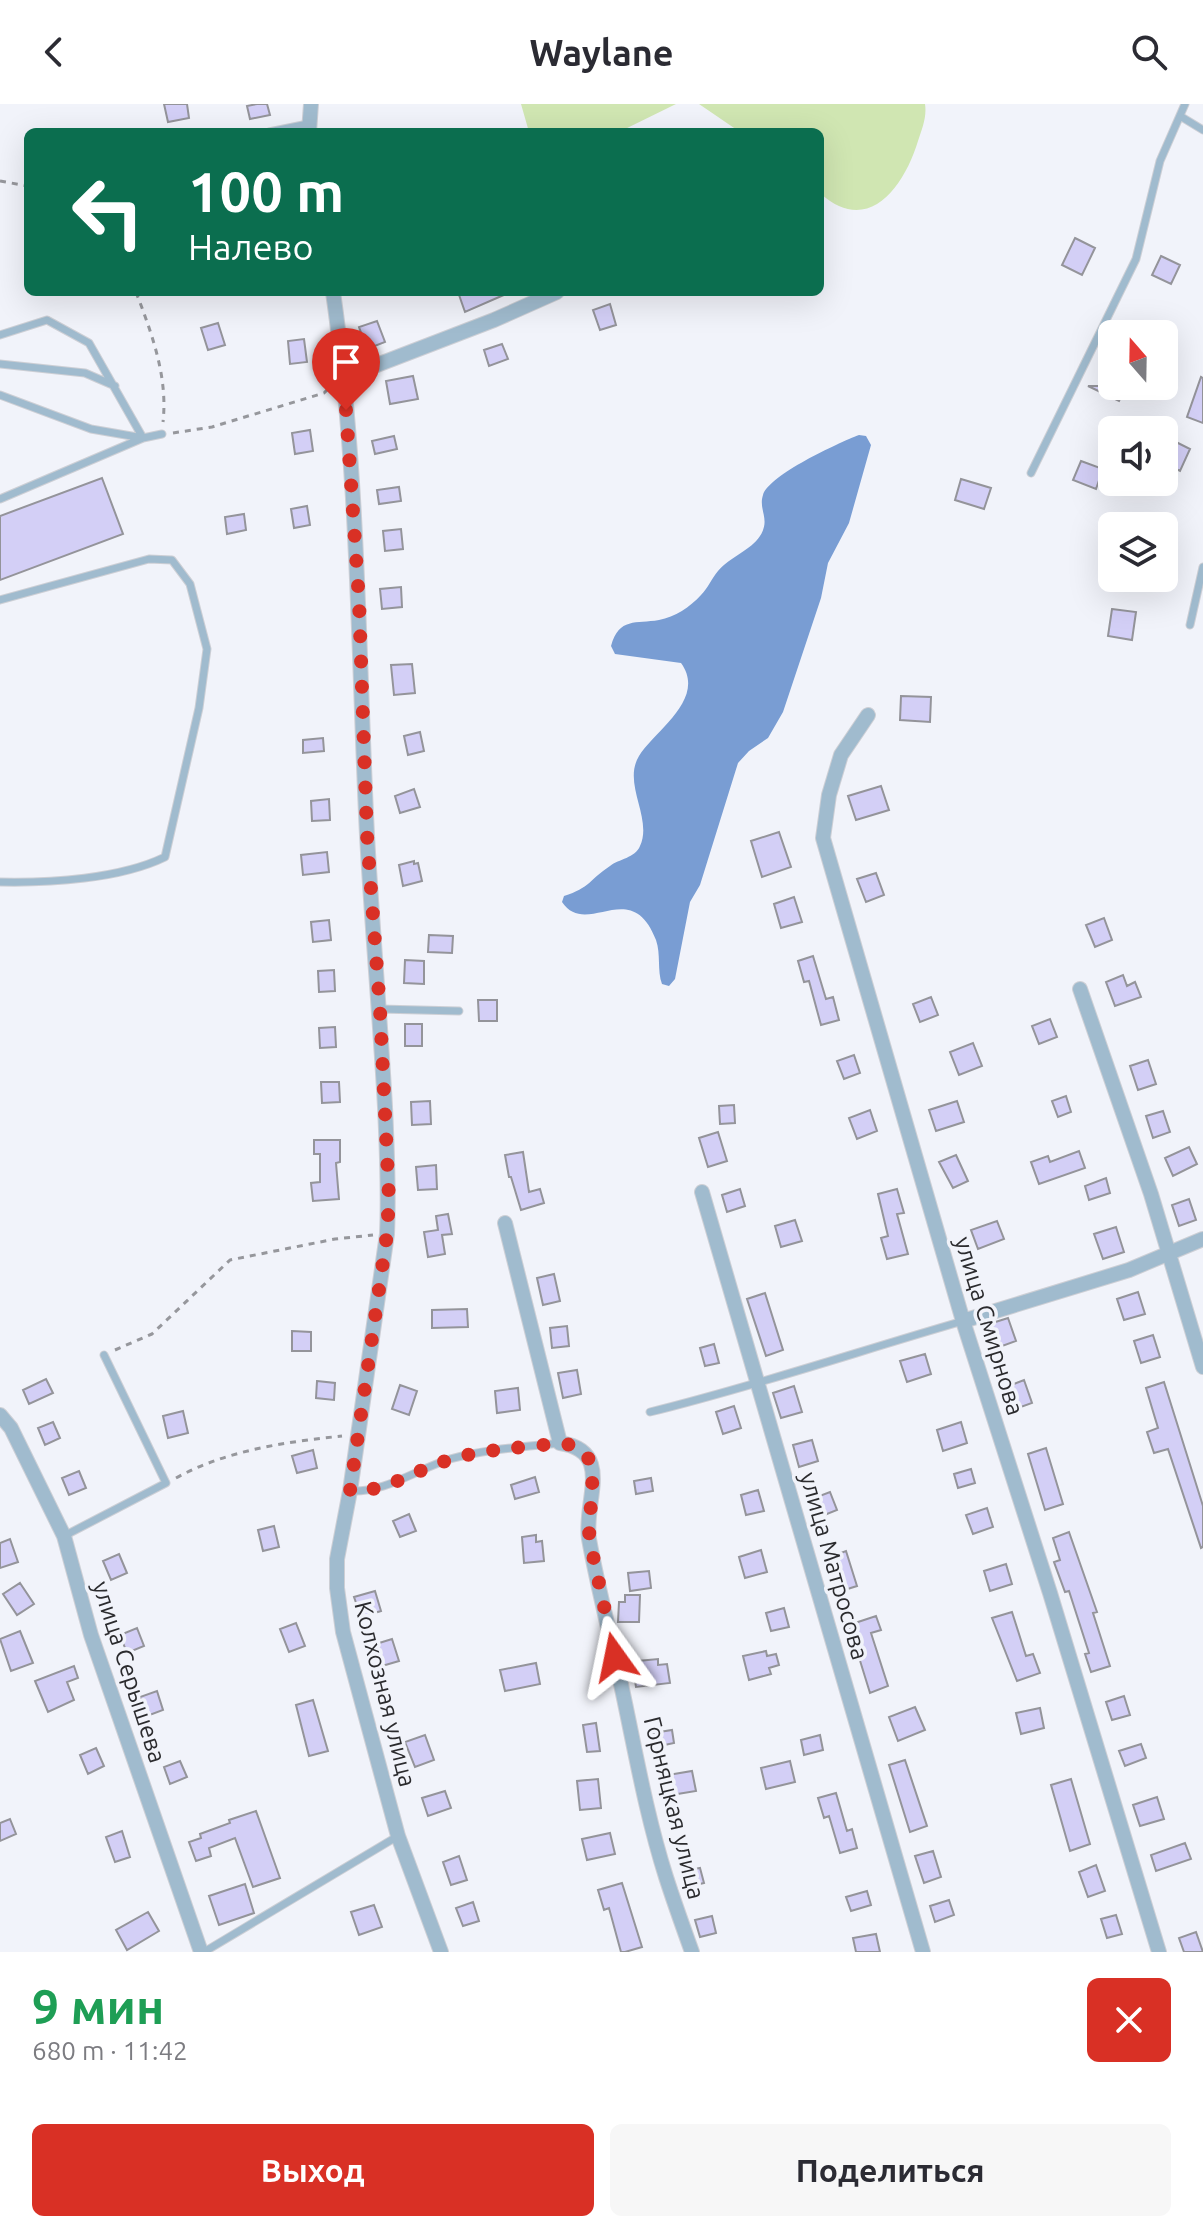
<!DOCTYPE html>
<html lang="ru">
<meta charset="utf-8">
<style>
body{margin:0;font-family:Ubuntu,sans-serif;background:#f7f7f7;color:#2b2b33;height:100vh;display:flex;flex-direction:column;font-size:30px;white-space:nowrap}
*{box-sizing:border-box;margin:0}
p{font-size:26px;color:#7c7c81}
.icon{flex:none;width:44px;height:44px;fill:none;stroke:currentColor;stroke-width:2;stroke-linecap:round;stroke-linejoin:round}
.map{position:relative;height:1848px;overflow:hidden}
.drawer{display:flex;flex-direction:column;background:#fff;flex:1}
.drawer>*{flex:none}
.top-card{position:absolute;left:24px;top:24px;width:800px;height:168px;border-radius:12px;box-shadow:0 8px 32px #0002;background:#0b6e4f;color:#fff;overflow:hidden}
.needle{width:52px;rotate:340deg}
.buttons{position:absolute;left:1098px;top:216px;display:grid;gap:16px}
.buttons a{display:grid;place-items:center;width:80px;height:80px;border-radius:12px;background:#fff;box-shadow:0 8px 32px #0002;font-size:40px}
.pin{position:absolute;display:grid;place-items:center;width:68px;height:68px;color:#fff;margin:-82px -34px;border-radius:50% 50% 50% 0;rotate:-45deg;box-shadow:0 0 8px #0007}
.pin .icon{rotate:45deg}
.me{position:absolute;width:88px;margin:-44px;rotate:348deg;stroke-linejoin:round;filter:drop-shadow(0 0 6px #0008)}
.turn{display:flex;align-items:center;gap:28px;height:168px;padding:0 32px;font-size:36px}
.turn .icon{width:104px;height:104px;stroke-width:2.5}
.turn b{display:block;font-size:56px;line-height:68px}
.round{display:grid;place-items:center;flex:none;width:84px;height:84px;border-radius:12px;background:#f7f7f7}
.overview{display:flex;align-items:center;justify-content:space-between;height:136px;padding:0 32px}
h1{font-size:48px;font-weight:600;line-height:60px;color:#1e9e55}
.button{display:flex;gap:16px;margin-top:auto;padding:16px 32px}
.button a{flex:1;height:92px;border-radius:12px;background:#d93025;color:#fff;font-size:32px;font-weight:600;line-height:92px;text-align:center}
.button a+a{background:#f7f7f7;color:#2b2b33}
header{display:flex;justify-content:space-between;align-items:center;height:104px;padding:0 32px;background:#fff;font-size:36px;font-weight:600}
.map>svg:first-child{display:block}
.green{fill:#d0e6b2}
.water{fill:#799dd3}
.building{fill:#d3cff6;stroke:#94949a;stroke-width:2}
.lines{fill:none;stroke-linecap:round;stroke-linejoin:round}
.service-casing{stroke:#cdcfd5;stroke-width:9}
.minor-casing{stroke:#cdcfd5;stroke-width:16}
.path{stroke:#96979c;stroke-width:3;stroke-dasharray:6 6;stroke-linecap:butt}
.service{stroke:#a0bbce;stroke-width:7}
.minor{stroke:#a0bbce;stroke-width:14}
.route{stroke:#d93025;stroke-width:14;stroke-dasharray:0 25.2}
.labels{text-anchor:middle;stroke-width:7;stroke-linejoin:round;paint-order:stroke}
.street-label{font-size:24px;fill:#2b2b2e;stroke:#f1f3fa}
</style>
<header><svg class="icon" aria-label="back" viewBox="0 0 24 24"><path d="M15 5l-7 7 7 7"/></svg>Waylane<svg class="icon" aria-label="search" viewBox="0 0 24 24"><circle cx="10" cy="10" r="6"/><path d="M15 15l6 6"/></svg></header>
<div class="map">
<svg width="1203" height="1848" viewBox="0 0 1203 1848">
<rect width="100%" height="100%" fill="#f1f3fa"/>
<path class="green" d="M521,0H676L619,28H529Z
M699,0H925C927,13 922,25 918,37C904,83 868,133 820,89V28H740Z"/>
<path class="water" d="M859,331L866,332L871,341L849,419L828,459L821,494L783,608L768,634L749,647L738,659L700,781L690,798L675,875L669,882L662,880C657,867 661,850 656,836C631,771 587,835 562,798L564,792C590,784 590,775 610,762C619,755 635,754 640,742C653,714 622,680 639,652C655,626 707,595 681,559L615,550L611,542C619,513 636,520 659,516C675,513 690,503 701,491C708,484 712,474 718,467C730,453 751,446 760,432C771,415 758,406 763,391C769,371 838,339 859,331Z"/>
<path class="building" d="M164,0H187L189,14L168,18Z
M257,0H267L270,11L250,15L247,2Z
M1075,134L1095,144L1082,171L1062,161Z
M1161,152L1180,161L1171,180L1152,171Z
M458,188H506V190L465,208Z
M610,200L616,221L600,226L593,206Z
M377,217L385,238L367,245L359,223Z
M218,219L225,241L208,246L201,224Z
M304,235L307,258L290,260L288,237Z
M502,240L508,255L489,262L484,246Z
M413,272L418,295L390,300L386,277Z
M1201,273L1203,274V319L1187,313Z
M1088,282H1126L1119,297Z
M310,326L313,347L295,350L292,329Z
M394,332L397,345L375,350L372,337Z
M1172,336L1190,345L1180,367L1164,359V351Z
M1081,357L1103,365L1096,385L1073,376Z
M102,374L123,430L0,476V412Z
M961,375L991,384L984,405L955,396Z
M399,383L401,397L379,400L377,386Z
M307,402L310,421L294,424L291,405Z
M244,410L246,426L227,430L225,413Z
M401,425L403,445L385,447L383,427Z
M401,483L402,503L382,505L380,485Z
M1112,505L1136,508L1132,536L1108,532Z
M412,560L415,589L394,591L391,561Z
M901,592L931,593L930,618L900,616Z
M420,628L424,647L408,651L404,632Z
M323,634L324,647L303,649V636Z
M881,682L889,706L856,716L848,692Z
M414,685L420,703L400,709L395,692Z
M329,695L330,716L312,717L311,697Z
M779,728L791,763L762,773L751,737Z
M327,748L329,768L303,771L301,751Z
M414,757V760L418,759L422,777L403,782L399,761Z
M876,769L884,791L866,798L857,775Z
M794,793L802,818L781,824L774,800Z
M1104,814L1112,836L1095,843L1086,821Z
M329,816L331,836L313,838L311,818Z
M429,831L453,832L452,849L428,848Z
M813,852L826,895L833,893L839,916L821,921L809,877L804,878L798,857Z
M405,856L424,857V880L404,879Z
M334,866L335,887L319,888L318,867Z
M1123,871L1127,882L1135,878L1141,893L1115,902L1106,878Z
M931,893L938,911L920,918L913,900Z
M478,896H497V917H479Z
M1050,915L1057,933L1039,940L1032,922Z
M405,920H422V942H405Z
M335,923L336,943L320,944L319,924Z
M973,939L982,962L959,971L950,948Z
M854,951L860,969L844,975L837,957Z
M1148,956L1156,980L1138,986L1130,962Z
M321,978H339L340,998L322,999Z
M1066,992L1071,1008L1058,1013L1052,997Z
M430,997L431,1020L412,1021L411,998Z
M957,997L964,1018L936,1027L929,1006Z
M734,1001L735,1019L720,1020L719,1002Z
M870,1006L877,1027L857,1035L849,1014Z
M1163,1007L1170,1028L1153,1034L1146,1012Z
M718,1028L727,1057L708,1063L699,1034Z
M314,1036H340V1058L336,1059L339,1095L313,1097L311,1079L320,1078V1050H314Z
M1189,1043L1197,1060L1173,1072L1165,1054Z
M1079,1047L1085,1064L1039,1080L1031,1058L1048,1052L1050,1058Z
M523,1048L529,1088L540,1085L544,1099L521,1106L511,1073H509L505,1051Z
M956,1051L968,1077L953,1084L939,1058Z
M436,1061L437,1085L418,1086L416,1063Z
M1106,1074L1110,1089L1089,1096L1085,1082Z
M740,1085L745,1102L727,1108L722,1091Z
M897,1085L904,1109L897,1110L908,1150L887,1155L881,1134L888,1132L878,1090Z
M1189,1095L1196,1116L1179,1122L1172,1101Z
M448,1110L452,1130L442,1131L445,1150L428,1153L424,1128L438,1126L436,1112Z
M795,1116L802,1137L781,1143L775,1122Z
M997,1117L1004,1135L978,1145L971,1126Z
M1116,1123L1124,1148L1103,1155L1094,1130Z
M554,1170L560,1197L543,1201L537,1174Z
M1138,1188L1145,1210L1124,1216L1117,1195Z
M765,1189L783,1246L766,1252L747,1195Z
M467,1205L468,1223L432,1224V1206Z
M1008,1214L1016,1237L994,1245L986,1221Z
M567,1222L569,1242L552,1244L550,1224Z
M292,1227L311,1228V1247H292Z
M1153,1231L1160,1253L1141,1259L1134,1237Z
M714,1240L719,1259L705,1262L700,1244Z
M925,1250L931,1270L907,1278L900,1257Z
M577,1266L581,1290L563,1294L558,1269Z
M46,1275L53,1289L29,1300L23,1286Z
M1024,1276L1032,1299L1018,1304L1016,1299L1012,1300L1006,1283Z
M317,1277L335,1279L334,1296L316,1294Z
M1164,1278L1203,1402V1443L1201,1444L1168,1345L1154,1349L1147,1328L1158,1324L1146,1284Z
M400,1281L417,1287L409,1311L392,1305Z
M794,1282L802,1308L781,1314L773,1289Z
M518,1284L520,1306L497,1309L495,1287Z
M734,1302L741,1324L723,1330L716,1308Z
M183,1307L188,1329L168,1334L163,1312Z
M53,1318L60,1334L45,1341L38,1324Z
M961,1318L967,1339L943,1347L937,1326Z
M812,1336L818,1357L799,1363L793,1341Z
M1046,1344L1063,1400L1045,1406L1028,1350Z
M313,1346L317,1364L297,1369L292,1352Z
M971,1365L975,1379L958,1384L954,1370Z
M79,1367L86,1384L69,1391L62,1374Z
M535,1373L539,1388L515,1395L511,1381Z
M651,1374L653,1387L636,1390L634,1377Z
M758,1386L764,1407L746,1411L741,1391Z
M830,1388L837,1406L817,1414L809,1396Z
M987,1404L993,1423L973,1430L966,1411Z
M409,1410L416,1427L400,1433L393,1417Z
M274,1422L279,1443L263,1447L258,1426Z
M1069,1428L1097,1508L1093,1509L1110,1562L1091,1568L1085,1550L1089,1549L1069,1487L1065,1488L1054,1458L1060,1456L1053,1434Z
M536,1431V1438L542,1437L544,1457L524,1459L522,1433Z
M10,1435L18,1458L0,1464V1439Z
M761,1446L767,1468L745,1474L739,1453Z
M846,1447L857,1482L838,1488L827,1454Z
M119,1450L127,1469L111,1476L103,1457Z
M1006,1460L1012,1480L990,1487L984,1467Z
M649,1467L651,1484L630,1487L628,1469Z
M20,1479L34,1500L17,1511L3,1490Z
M375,1487L381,1507L361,1513L354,1493Z
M625,1491H640L639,1518H618L619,1498H625Z
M784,1504L789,1523L771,1527L766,1509Z
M1012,1508L1026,1552L1033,1550L1040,1569L1017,1577L992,1514Z
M876,1512L881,1526L871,1529L888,1582L870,1589L849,1521Z
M296,1519L305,1542L289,1548L280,1525Z
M137,1524L144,1542L127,1549L120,1531Z
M20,1527L33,1559L11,1567L0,1535Z
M392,1535L399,1557L382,1562L376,1540Z
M766,1547L767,1552L776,1550L779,1561L769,1564L771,1570L749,1576L743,1552Z
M658,1555V1561L667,1560L670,1579L636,1583L633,1564L639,1563L638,1557Z
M536,1559L540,1580L505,1587L500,1566Z
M74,1562L78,1574L67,1578L74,1596L48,1608L35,1577Z
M157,1587L163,1606L147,1612L140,1593Z
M1124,1592L1130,1611L1112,1616L1106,1598Z
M313,1596L328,1647L309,1652L296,1601Z
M915,1603L925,1626L898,1637L889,1613Z
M1040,1604L1044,1624L1021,1630L1016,1609Z
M596,1619L600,1647L587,1648L583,1621Z
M672,1626L674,1639L655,1643L653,1629Z
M425,1631L434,1656L415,1663L405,1638Z
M820,1631L823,1646L804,1651L801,1636Z
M1141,1640L1146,1654L1125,1662L1119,1647Z
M96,1644L104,1662L88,1670L80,1651Z
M905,1656L927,1722L910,1728L889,1661Z
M180,1657L187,1673L170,1680L164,1663Z
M790,1657L795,1678L766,1685L761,1664Z
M692,1667L696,1687L665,1692L662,1672Z
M598,1675L601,1704L580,1706L577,1677Z
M1071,1675L1090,1740L1070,1747L1051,1681Z
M445,1687L451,1704L428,1712L422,1694Z
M836,1689L847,1727L852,1725L857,1744L840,1749L829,1712L824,1714L818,1694Z
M1157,1693L1164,1715L1140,1722L1133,1701Z
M256,1707L280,1774L253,1783L235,1734L209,1744L211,1752L196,1757L189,1738L201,1734L200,1730L230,1719L229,1716Z
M10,1715L16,1730L0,1737V1719Z
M122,1727L130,1753L115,1758L106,1733Z
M610,1729L615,1750L587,1756L582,1735Z
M1185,1739L1191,1755L1156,1767L1151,1751Z
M933,1747L941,1773L924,1779L915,1752Z
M459,1752L467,1776L451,1781L443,1758Z
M1096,1761L1105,1787L1088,1793L1079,1768Z
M700,1764L704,1779L687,1783L684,1767Z
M622,1779L642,1843L625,1848H621L609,1804L604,1806L598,1786Z
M245,1780L254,1809L219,1821L209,1792Z
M867,1787L871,1801L851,1807L846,1793Z
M949,1796L954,1811L935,1818L930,1802Z
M473,1798L479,1817L463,1822L456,1804Z
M374,1801L382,1823L359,1831L351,1808Z
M148,1808L159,1827L127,1846L116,1826Z
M1116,1811L1122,1830L1107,1834L1101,1815Z
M712,1812L716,1829L700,1833L695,1816Z
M1196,1828L1203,1848H1184L1179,1834Z
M876,1830L880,1848H856L853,1834Z"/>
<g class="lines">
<g class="service-casing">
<path id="service" d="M1180,12L1203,26
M269,28L308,20
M0,231L47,216L89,239L143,334L162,330
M0,260L85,269L115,282
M0,291L91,325L143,334L0,395
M1031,369L1136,155L1160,57L1185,0
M0,496L149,455L172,456L190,480L207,545L199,604L165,753C120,775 50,779 0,778
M1190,521L1203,463
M380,905L459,907
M650,1308C756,1282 859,1247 963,1217
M350,1387C385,1389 417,1365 450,1355C486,1345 523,1343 560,1339
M64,1432L166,1379L104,1251
M204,1848L398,1732"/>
</g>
<g class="minor-casing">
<path id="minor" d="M309,28L311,0
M333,188C359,368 358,550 367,731C372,822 380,912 385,1003C387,1046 389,1088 387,1130L350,1387L337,1455V1484L343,1528L398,1732L441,1848
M343,274L494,216L557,188
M868,611L841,651L829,691L823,734L963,1217L1050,1489L1159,1848
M1080,885L1151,1090L1203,1263
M702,1088L923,1848
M505,1119L560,1339C615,1347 583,1398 589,1435C597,1480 609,1526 619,1571C634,1639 645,1707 666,1773C674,1798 683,1823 692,1848
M963,1217L1129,1166L1203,1135
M0,1311L11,1324L64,1432L91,1531L201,1848"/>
</g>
<path class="path" d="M0,77L28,82
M136,188C152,230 168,273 163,318
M173,329L212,323L324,289L330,283
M115,1246L152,1230L230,1156L335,1135L373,1131
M176,1374C227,1346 286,1338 342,1332"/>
<use href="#service" class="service"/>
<use href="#minor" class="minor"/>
</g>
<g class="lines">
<path class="route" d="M346,306L359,496L367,731L380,905L389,1094L387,1130L350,1387C385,1389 417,1365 449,1356C477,1347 505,1345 534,1342C560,1339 584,1334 593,1366L589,1433L615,1553"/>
</g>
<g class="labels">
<g class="street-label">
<text transform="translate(989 1222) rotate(73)" y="8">улица Смирнова</text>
<text transform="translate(834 1462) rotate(74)" y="8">улица Матросова</text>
<text transform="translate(129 1568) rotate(72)" y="8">улица Серышева</text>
<text transform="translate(385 1590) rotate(76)" y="8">Колхозная улица</text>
<text transform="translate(674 1704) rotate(76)" y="8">Горняцкая улица</text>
</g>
</g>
</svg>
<div class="buttons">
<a><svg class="needle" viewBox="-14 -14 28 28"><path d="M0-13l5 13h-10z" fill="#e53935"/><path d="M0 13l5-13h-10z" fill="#7c7c81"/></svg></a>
<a><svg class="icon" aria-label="sound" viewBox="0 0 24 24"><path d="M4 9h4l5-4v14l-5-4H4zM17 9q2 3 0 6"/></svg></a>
<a><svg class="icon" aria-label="layers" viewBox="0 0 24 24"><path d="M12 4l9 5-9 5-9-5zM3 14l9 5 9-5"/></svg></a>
</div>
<div class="pin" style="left:346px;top:306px;background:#d93025"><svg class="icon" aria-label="arrive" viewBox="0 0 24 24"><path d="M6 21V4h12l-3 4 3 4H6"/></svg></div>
<svg class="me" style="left:615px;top:1553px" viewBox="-20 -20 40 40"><path d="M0-17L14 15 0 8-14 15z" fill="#d93025" stroke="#fff" stroke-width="4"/></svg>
<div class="top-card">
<div class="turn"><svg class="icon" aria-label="left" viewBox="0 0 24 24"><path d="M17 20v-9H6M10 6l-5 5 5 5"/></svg><div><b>100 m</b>Налево</div></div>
</div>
</div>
<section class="drawer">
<div class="overview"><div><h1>9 мин</h1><p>680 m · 11:42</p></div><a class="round" style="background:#d93025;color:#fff"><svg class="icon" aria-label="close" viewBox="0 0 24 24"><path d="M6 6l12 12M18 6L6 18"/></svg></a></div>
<div class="button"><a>Выход</a><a>Поделиться</a></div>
</section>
